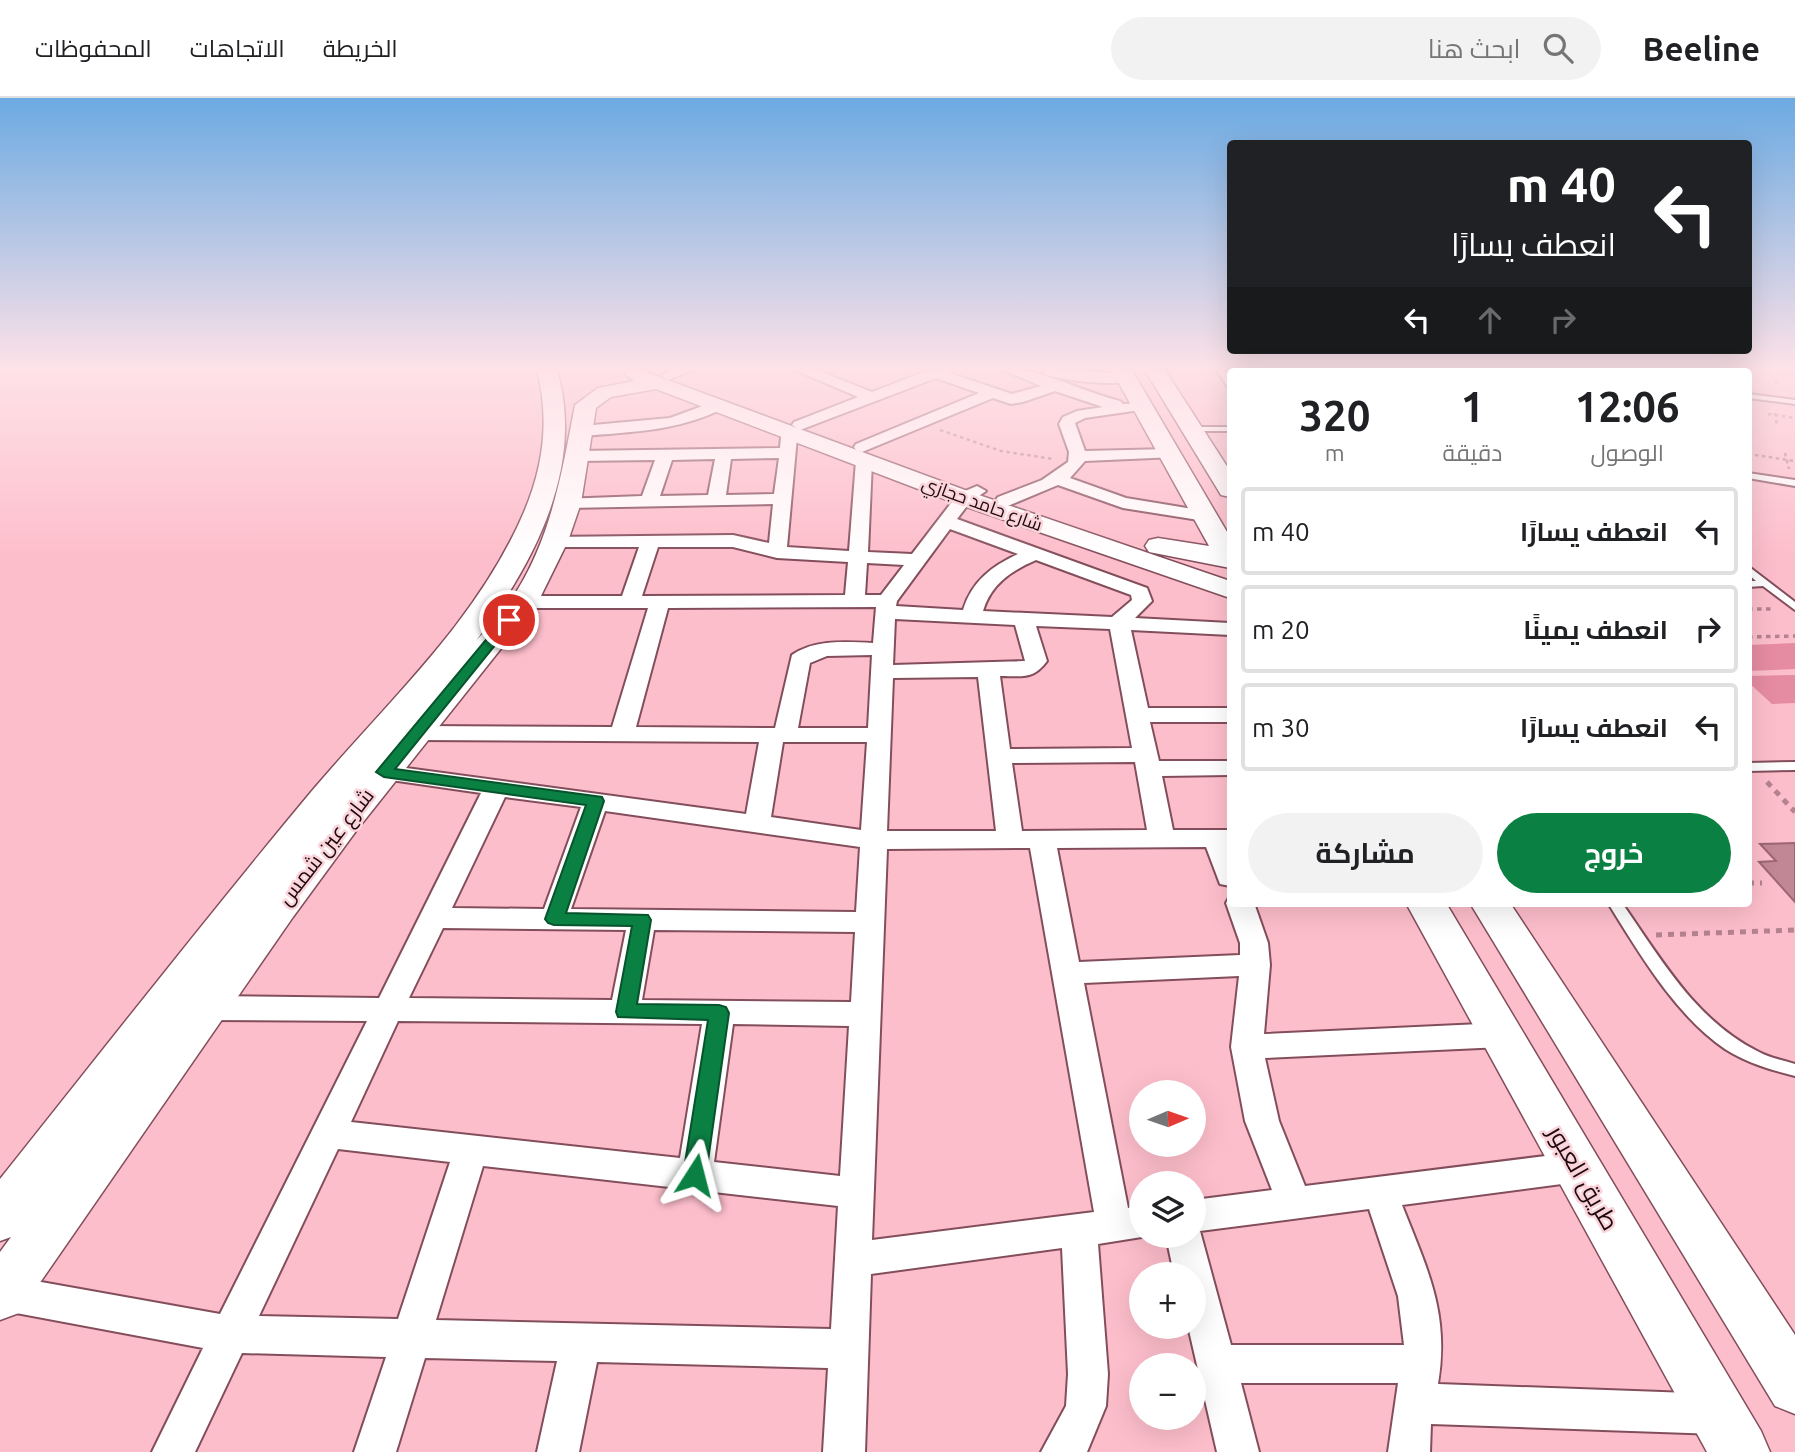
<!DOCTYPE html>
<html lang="ar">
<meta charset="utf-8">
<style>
body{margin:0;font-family:Ubuntu,Cairo,sans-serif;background:#f2f2f2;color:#202124;direction:rtl;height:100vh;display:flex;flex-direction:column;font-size:26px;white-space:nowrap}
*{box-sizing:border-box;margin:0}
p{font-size:23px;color:#757577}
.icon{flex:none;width:38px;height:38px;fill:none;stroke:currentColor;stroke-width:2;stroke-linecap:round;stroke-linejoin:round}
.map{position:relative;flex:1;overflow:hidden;direction:ltr}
.details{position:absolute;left:1227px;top:270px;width:525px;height:539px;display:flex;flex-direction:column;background:#fff;border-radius:7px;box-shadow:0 7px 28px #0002;direction:rtl}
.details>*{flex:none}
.hud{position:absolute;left:1227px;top:42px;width:525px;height:214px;border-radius:7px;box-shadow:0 7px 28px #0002;direction:rtl;background:#202124;color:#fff;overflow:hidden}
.needle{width:46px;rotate:88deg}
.fabs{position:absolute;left:1129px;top:982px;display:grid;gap:14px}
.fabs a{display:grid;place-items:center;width:77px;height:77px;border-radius:50%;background:#fff;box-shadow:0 7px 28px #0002;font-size:35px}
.pin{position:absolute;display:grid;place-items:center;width:60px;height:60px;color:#fff;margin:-30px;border:4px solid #fff;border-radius:50%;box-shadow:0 2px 7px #0007}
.me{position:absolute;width:77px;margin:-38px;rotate:9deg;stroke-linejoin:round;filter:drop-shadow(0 0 5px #0008)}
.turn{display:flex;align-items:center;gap:24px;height:147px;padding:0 21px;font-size:32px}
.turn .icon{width:91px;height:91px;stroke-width:2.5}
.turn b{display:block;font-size:49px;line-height:60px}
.lanes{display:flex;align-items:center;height:66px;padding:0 21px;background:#0003;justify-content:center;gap:35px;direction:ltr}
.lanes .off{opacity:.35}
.eta{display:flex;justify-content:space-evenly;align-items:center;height:119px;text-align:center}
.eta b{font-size:42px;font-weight:700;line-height:49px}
.button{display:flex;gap:14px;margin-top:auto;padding:14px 21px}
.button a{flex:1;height:80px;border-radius:42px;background:#0b8043;color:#fff;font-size:28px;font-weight:700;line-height:80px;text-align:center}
.button a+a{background:#f2f2f2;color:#202124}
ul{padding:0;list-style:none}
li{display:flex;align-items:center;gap:21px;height:88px;margin:0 14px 10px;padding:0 7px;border:4px solid #e0e0e0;border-radius:7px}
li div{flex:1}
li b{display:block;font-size:26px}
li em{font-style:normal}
header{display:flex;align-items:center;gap:42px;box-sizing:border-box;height:98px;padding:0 35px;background:#fff;border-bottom:2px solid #e0e0e0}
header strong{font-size:33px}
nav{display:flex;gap:38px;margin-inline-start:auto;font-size:24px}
.search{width:490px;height:63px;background:#f2f2f2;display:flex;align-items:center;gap:18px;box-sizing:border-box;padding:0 24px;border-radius:38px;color:#757577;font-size:26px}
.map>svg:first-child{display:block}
.green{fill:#e68ca2}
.building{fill:#c28794;stroke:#9d6672;stroke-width:2}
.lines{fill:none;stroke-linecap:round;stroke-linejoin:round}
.lane-casing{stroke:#834e5b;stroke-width:4}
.street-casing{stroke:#834e5b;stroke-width:4}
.secondary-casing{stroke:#834e5b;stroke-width:3}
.path-far2{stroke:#b4838d;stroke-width:2.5;stroke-dasharray:3.5 3.5;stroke-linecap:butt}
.path-far1{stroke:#b4838d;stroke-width:3.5;stroke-dasharray:4.5 4.5;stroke-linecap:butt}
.path{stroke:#b4838d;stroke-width:5;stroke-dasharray:6 6;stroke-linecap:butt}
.lane{fill:#fff;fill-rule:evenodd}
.street{fill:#fff;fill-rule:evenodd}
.secondary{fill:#fff;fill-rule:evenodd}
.route{fill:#0b8043;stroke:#07532c;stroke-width:2}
.labels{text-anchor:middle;stroke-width:5;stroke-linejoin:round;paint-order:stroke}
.far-street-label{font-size:18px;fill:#1e090e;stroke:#fad3db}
.street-label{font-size:21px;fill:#1e090e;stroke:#fad3db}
.near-street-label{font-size:24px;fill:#1e090e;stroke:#fad3db}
</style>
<header>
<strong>Beeline</strong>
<div class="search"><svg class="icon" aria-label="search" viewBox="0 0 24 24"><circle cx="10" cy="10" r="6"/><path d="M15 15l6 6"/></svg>ابحث هنا</div>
<nav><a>الخريطة</a><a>الاتجاهات</a><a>المحفوظات</a></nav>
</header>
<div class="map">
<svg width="1795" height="1354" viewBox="0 0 1795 1354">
<rect width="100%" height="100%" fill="#fdbecb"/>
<path class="green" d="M1795,545V571L1748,573V547Z
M1795,577V605L1772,606L1748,584V578Z"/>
<path class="building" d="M1795,745V804L1759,764L1776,763L1760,746Z"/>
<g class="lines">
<g class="lane-casing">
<path id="lane" d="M1215,269H1222L1230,281V288H1227Z
M1700,269H1708V273H1700Z
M1748,296L1795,302V306L1748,300Z
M1189,329H1230V333H1189Z
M1748,375L1795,382V388L1748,380Z
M1748,468L1795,504V512L1763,488L1748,489V483H1756L1748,476Z
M1795,664V672L1748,673V665Z
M1608,805H1622C1661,861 1696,923 1759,954C1770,960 1783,962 1795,966V978C1771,972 1747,965 1725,951C1676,918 1639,855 1608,805Z"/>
</g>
<g class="street-casing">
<path id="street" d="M678,269H700L668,282L661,278Z
M788,269H809L872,294L937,269H958L949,275L1012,296L1041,288L996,269C1038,269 1080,293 1120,303L1123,306L1147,305L1150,308L1147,311L1085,320L1075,325L1085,353L1169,351L1175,353L1177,356L1175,359L1085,363L1070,380L1126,400L1205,413L1214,418L1205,423L1123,410L1058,387L1010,407H998L995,403L998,399L1042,382L1068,364L1069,354L1059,326L1063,319L1077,313L1103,309L1055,293L1023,304L1011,306L993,300L862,354L856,352L854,349L856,346L979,295L936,280L800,332L792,327L794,324L858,299Z
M1050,270C1065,272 1127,274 1133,280C1121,291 1062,281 1045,277L1043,274Z
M719,302L727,307L724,310C679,333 631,334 582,338L574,333L582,328L670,320Z
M789,334L797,339L787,449L849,453L856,363L864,358L872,363L868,454L912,456L958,396L977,388L986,393L970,404L957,421L1147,490L1152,503L1135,520L1230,525V537L1131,532L1148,610H1230V624H1150L1159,663H1230V677L1162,678L1173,732H1230V788L1220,786L1206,749L1057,750L1079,864L1240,857V845L1226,805L1230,798V805H1254L1268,845L1270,867L1264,936L1502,925L1513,928L1518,937L1513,946L1502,949L1265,960L1279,1023L1305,1088L1577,1054L1589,1058L1594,1069L1589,1080L1577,1084L1402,1107C1427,1171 1450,1215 1438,1286L1717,1296L1731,1302L1737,1316L1731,1330L1717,1336L1431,1326L1430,1354H1388L1398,1285H1241L1259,1354H1217L1188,1228H1194V1176H1174L1166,1138H1194V1102L1272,1092L1245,1023L1231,949L1239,878L1084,885L1128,1110L1141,1108V1138H1148L1098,1146L1108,1276L1106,1308L1087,1354H1041L1066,1308L1068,1276L1062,1150L871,1176L865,1354H823L828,1270L597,1264L579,1354H537L557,1263L425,1260L396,1354H354L386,1259L242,1255L195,1354H152L203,1250L0,1212L2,1177L220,1216L367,923L205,922L194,918L190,910L194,902L205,898L379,900L481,695L384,681L375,679L372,674L375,669L384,667L746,716L759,644L417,642L409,640L405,635L409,630L417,628L612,629L648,510H524L517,508L514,504L517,500L524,498H622L639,449H555L546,443L548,439L733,437L769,445L773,406L568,410L562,409L559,405L562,401L642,398L655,362L577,363L569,358L577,353L780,350L781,339ZM779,360L774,396L726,397L731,361ZM715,361L708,397L660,398L672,362ZM950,431L1018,456C992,468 972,483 963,512L896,508L897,503ZM658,449H733L777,460L848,464L845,497L642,498ZM1036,462L1131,497L1132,502L1112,519L983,513C991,486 1011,473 1036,462ZM867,465L904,467L881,497H865ZM876,509L873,545C846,544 815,541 792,557L775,630L636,629L668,510ZM895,521L1015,527L1025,563L893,567ZM1036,528L1110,531L1132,650L1010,651L1000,578C1022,578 1033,582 1047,563ZM872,557L868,630H798L810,565L827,558ZM978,579L996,733H887L893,580ZM783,644H867L861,732L771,719ZM1135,664L1147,732L1022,733L1012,665ZM505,699L581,709L544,811L452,810ZM605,713L860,749L856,814L571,811ZM1030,750L1094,1114L872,1142L887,751ZM443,830L626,832L612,902L409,900ZM654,832L855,834L851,904L642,902ZM398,923L702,926L680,1060L351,1024ZM733,926L849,928L840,1078L714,1064ZM338,1051L450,1064L398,1221L259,1218ZM483,1068L838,1108L831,1231L436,1222ZM1369,1111L1398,1198L1404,1247H1231L1200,1133Z"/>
</g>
<g class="secondary-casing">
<path id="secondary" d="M536,269H556C587,368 533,466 476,543C487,530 501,516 511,502C551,443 562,374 575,307L598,290L634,283L625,276L628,272L635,270L973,395L1230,483V500L955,405L656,291L611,299L596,310L581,405L568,443L538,504L356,733L293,819L19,1215L0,1222V1154L11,1139L0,1143V1081C103,952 205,821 311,694C387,604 477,524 524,414C544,367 550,318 536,269Z
M1110,269H1130L1230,439V470L1149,454L1145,448L1149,442L1158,440L1209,448Z
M1143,269H1163L1230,373V399L1221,397L1218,392Z
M1406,805H1446L1761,1333L1770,1354H1707Z
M1470,805H1510L1795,1237V1316L1775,1308Z"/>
</g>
<path class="path-far2" d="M1535,269L1542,273
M1639,269L1662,273
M1735,269L1795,278
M1772,269L1777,289
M1605,273L1608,269L1632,273
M1775,315L1777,328
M1768,316L1795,320
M940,332L1001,353L1053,361
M1785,355L1789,371
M1748,356L1795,363"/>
<path class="path-far1" d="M1748,511H1775
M1748,539L1795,538"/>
<path class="path" d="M1767,684L1795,714
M1748,785H1762
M1656,837L1795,832"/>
<use href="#lane" class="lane"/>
<use href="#street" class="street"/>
<use href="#secondary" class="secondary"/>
</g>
<linearGradient id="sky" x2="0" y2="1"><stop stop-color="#6baae2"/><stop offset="0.59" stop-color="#fee2e8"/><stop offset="1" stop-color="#fee2e8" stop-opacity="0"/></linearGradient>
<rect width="1795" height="459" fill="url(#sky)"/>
<path class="route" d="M509,518L515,522L513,525L395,671L602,699L604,703L566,815L648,817L651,822L637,906L719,907L726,909L729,915L706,1077L703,1084L695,1087L687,1084L683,1077L708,922L618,919L616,914L632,828L554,827L548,825L545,821L586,707L384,679L376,674L504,520Z"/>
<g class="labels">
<g class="far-street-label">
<text transform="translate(982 406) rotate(20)" y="6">شارع حامد حجازي</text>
</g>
<g class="street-label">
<text transform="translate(326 749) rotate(-52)" y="7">شارع عين شمس</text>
</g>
<g class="near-street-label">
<text transform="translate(1583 1080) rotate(60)" y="8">طريق العبور</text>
</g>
</g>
</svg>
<div class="fabs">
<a><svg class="needle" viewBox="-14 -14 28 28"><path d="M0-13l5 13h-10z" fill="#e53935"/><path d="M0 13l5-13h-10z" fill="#757577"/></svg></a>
<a><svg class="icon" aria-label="layers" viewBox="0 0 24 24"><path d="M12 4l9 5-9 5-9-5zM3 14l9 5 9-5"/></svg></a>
<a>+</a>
<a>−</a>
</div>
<div class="pin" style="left:509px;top:522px;background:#d93025"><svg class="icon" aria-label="arrive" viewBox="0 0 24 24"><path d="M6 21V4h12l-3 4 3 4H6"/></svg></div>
<svg class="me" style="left:695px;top:1077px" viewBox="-20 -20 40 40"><path d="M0-17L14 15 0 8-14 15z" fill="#0b8043" stroke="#fff" stroke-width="4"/></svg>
<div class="hud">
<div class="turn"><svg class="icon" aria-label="left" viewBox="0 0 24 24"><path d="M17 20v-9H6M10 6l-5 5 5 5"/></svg><div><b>40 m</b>انعطف يسارًا</div></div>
<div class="lanes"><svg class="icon" aria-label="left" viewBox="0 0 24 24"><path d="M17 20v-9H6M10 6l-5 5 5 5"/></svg><svg class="icon off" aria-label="ahead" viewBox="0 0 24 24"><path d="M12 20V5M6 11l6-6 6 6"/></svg><svg class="icon off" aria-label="right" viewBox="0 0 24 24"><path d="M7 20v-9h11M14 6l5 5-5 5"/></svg></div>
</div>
<section class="details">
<div class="eta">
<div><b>12:06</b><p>الوصول</p></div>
<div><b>1</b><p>دقيقة</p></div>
<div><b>320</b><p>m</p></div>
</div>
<ul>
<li><svg class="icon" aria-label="left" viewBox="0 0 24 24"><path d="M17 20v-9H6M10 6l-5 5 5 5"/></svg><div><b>انعطف يسارًا</b></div><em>40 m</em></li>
<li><svg class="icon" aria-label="right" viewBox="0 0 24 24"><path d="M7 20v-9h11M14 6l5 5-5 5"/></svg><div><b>انعطف يمينًا</b></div><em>20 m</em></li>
<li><svg class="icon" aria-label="left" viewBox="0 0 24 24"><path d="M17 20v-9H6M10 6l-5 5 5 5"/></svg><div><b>انعطف يسارًا</b></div><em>30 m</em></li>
</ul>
<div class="button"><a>خروج</a><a>مشاركة</a></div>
</section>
</div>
